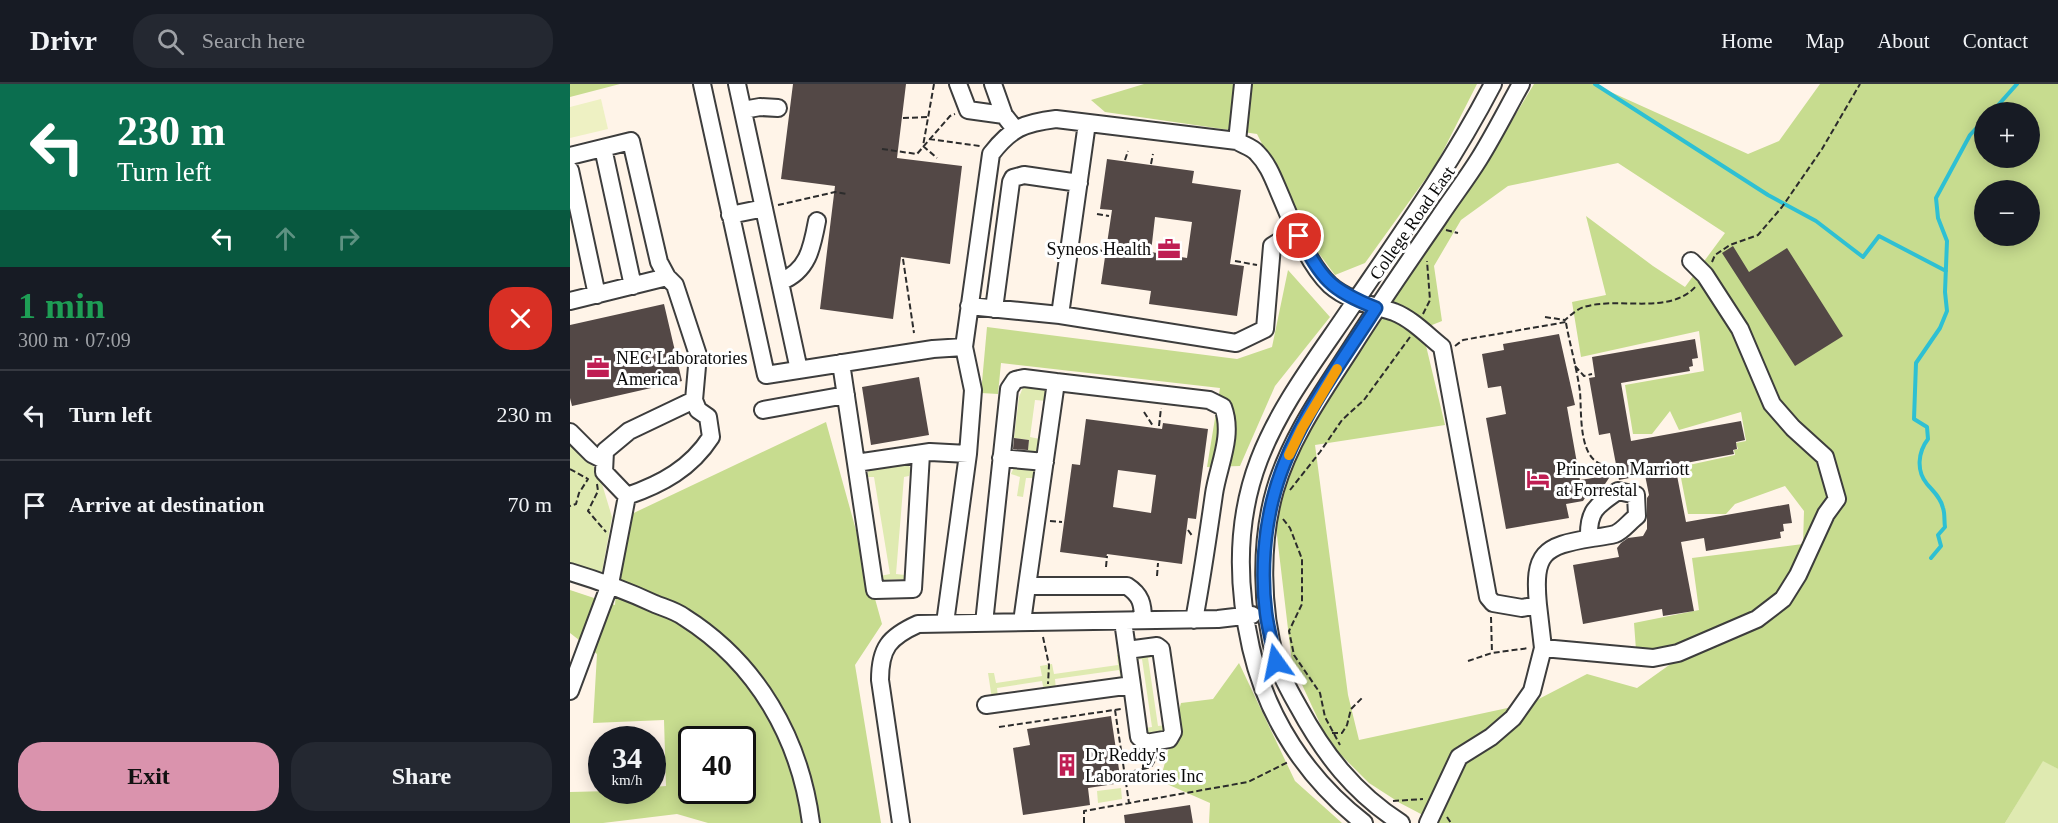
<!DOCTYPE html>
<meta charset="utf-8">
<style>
body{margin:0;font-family:Georgia,serif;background:#242831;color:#f1f3f6;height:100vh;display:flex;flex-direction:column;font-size:22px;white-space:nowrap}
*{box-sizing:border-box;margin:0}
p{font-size:20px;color:#9ea1a6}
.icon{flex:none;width:33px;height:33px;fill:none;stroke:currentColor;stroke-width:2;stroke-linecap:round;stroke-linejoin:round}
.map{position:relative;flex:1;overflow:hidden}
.details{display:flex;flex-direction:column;background:#171b24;width:570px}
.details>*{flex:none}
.guide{background:#0b6e4f;color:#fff;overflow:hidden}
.tools{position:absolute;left:1404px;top:18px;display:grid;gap:12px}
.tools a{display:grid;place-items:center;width:66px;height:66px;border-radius:50%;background:#171b24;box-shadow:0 3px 15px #0003;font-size:30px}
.speed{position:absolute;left:18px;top:642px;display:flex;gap:12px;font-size:30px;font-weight:700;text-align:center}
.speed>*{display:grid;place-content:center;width:78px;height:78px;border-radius:50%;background:#171b24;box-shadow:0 3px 15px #0003;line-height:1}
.speed small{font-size:15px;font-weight:400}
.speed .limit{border:3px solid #111;border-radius:9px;background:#fff;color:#111}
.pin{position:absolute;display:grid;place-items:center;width:51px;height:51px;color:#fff;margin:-26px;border:3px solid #fff;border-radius:50%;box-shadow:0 2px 6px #0007}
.me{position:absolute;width:66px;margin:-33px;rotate:348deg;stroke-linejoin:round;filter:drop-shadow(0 0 4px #0008)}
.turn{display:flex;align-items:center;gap:21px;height:126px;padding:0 18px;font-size:27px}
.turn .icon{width:78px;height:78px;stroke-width:2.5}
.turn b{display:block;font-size:42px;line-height:51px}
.lanes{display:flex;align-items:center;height:57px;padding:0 18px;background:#0003;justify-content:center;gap:30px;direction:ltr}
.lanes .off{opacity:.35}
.round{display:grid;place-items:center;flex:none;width:63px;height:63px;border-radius:24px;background:#242831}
.headline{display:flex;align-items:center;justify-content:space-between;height:102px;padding:0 18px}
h1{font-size:36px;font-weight:800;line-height:45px;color:#1e9e55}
.primary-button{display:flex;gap:12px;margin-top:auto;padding:12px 18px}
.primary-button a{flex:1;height:69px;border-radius:24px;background:#da93ad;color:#111;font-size:24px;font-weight:800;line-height:69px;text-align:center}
.primary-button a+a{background:#242831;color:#f1f3f6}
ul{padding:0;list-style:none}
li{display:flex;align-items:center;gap:18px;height:90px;padding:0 18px;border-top:2px solid #363941}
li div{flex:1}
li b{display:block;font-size:22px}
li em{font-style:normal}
header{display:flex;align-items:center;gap:36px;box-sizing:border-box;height:84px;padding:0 30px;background:#171b24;border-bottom:2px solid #363941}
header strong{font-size:28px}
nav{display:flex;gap:33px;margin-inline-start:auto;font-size:21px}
.search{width:420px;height:54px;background:#242831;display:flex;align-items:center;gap:15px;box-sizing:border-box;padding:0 21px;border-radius:24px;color:#9ea1a6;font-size:22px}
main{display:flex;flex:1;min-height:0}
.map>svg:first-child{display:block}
.green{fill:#dfeab1}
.forest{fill:#c7dc8f;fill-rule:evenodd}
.pitch{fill:#eef1c3}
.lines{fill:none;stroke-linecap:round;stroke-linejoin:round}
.stream{stroke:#2ec0d3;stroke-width:4}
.building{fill:#534846;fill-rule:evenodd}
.minor-casing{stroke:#3d3d3d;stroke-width:20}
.path{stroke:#2c2c2c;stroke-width:2;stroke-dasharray:6 3;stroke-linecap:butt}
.minor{stroke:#fff;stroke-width:16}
.route-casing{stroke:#114b97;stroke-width:15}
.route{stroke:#1a73e8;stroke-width:10}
.slow{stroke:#f59e0b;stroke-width:10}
.labels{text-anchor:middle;stroke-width:6;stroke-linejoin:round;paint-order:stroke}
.street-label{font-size:18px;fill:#0a0a0a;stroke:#fff}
.poi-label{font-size:18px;fill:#0a0a0a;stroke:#fff;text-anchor:start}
</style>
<header>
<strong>Drivr</strong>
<div class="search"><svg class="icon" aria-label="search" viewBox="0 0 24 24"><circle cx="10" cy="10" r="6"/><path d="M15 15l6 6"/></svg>Search here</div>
<nav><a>Home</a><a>Map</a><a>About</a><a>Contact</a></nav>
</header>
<main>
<section class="details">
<div class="guide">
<div class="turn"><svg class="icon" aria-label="left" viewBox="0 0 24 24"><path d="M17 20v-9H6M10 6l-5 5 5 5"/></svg><div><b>230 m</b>Turn left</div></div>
<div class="lanes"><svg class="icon" aria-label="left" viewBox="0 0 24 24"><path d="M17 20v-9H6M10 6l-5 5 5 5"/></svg><svg class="icon off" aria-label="ahead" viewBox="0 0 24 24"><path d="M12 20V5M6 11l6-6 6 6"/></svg><svg class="icon off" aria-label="right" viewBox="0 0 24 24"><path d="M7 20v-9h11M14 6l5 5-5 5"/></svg></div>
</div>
<div class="headline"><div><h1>1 min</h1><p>300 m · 07:09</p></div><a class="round" style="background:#d93025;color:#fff"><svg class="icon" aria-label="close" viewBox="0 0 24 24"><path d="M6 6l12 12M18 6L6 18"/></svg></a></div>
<ul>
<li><svg class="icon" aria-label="left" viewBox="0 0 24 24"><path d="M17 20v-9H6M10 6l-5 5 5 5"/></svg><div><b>Turn left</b></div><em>230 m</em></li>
<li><svg class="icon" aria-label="arrive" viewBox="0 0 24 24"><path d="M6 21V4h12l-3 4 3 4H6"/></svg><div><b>Arrive at destination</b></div><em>70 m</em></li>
</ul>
<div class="primary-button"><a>Exit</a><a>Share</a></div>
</section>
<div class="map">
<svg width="1488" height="739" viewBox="0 0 1488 739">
<rect width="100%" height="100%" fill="#fff4e8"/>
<path class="green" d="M454,301L476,304L477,317L465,316L460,353L470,355L468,371L457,373L459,356L444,354L449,313Z
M0,350L29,390L42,433L32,488L0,480Z
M336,380L341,384L339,392L334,393L326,490L335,491L334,495L310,496V492L320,490L304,393H296L298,388L302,385Z
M444,383L464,384L466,390L463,394H456L453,413L447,412L450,393L441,390Z
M585,568L586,573L578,574L588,642L596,641L597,648L576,651L575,644L582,643L572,575L565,576L564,571Z
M552,570L555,596H551L549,586L485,595L486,606L474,607L472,597L427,604L428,614L422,615L418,589H424L426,599L472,592L470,582L482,580L484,590L548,581L547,571Z
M1473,676L1488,685V739H1435Z
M551,704L552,715L528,719L527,707Z"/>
<path class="forest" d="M0,0H50L0,13Z
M574,0H907L867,79L795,179L765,191L744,163L687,50L535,28L521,16Z
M964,0H1023L1178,70L1209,57L1250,0H1488V685L1473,677L1435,739H868L830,719L799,699L759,659L722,579L704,426L729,361L801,248L912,86ZM1414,28H1460V74H1414ZM1048,79L1155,149L1115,203L1083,182L1016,132L1036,211L1002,218L1011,273L1129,247L1134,287L1055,301L1063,350H1082L1100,327L1109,346L1171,328L1176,357L1166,359L1168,365L1164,366L1165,371L1119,381L1111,394L1118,430H1156L1165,420L1215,402L1234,427L1233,460L1122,474L1129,526L1064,539L1066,566L1109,574L1067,604L1017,590L961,619L789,656L778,611L745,361L875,341L852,245L872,237L864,182L891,136L938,102ZM1414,106H1460V152H1414Z
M718,186L760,233L705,302L670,382L637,383L650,304L431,279L428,310L411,309L417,243L667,275L702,263Z
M256,338L312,540L285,581L311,739H138L107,730L33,739H0V708L82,706L83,703L96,702L94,636L23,639L27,570L0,549V506L45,521L51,435ZM122,656H172V706H122Z
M669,579L725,697L772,739H639L640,719L590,697L611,619L643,615Z"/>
<path class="pitch" d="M31,15L38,45L0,54V23Z"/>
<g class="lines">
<path class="stream" d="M1025,0L1198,111L1246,137L1293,173L1309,152L1376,187
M1422,28L1447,0
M1361,474L1371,462L1368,451L1375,443C1374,437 1375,429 1373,424C1371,414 1363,407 1357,400C1346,387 1348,368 1358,355L1357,343L1344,335L1346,279L1370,244L1377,227L1375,208L1377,157L1368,134L1366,114L1400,51L1414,36"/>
</g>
<path class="building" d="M223,0H336L327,74L392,82L380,180L331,173L323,235L250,225L265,102L211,95Z
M537,75L624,87L622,99L671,106L660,180L674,182L667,232L579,220L581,207L531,200L542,126L530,125ZM585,133L622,138L617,174L581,168Z
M1163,162L1179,188L1217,164L1273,252L1225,282L1152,169Z
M94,220L112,297L2,322L0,314V241Z
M989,250L1005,321L997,323L1010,396L1041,391L1031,406L1019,408L1013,417L996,420L999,434L936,445L916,334L936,330L931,302L918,304L912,270L934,266L933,260Z
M1125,255L1128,274L1122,275L1123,282L1119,283L1120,287L1051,299L1061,357L1171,337L1175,356L1166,358L1167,365L1163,366L1164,370L1105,381L1116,438L1219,420L1222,439L1213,440L1214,447L1210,448L1211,454L1136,467L1134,454L1111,458L1124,527L1093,532L1092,525L1013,540L1003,481L1049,473L1047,464L1051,459L1058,454L1073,452L1077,445V414L1079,411L1075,391L1049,396L1040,349L1029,351L1019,294L1025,293L1022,273Z
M349,293L359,351L301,361L292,303Z
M516,335L592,345L593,339L638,345L626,435L618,434L612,480L537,470L536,474L490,468L502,380L510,381ZM548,386L586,391L581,429L543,423Z
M444,354L459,356L458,366L443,365Z
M541,632L551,699L518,704L520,721L453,731L443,664L460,661L457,645Z
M620,721L623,739H555L554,731Z"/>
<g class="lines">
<g class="minor-casing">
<path id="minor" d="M132,0L196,291L363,265L394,263
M167,0L229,286
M388,0L398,26L434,31L445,45
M423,0L434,31
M173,26L190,23L208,24
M667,57L673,0
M33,64L63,202
M0,72L61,57L89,178L97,193L105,201L128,271L124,316
M0,86L27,211
M160,131L194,124
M210,198C238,187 242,164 247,137
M0,217L97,193
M399,222L490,231L517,39
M424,225L441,98L443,94L454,91L509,99
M490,231L666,259L695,245L702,162L726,147
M271,279L305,506L343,505L351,370
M124,316L128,326L138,333L141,353C121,384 92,400 57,412L34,388L35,367L59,347Z
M193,326L276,311
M0,348L22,370L34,376
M431,374L475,378
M286,379L360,368L398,370
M0,488C30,497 57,507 85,520C95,524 106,527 114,533C187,579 230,654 241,739
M968,521C963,469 973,462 1022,454C1029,453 1038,452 1045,450C1053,447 1060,437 1067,432L1066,411L1048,407C1026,422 1018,427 1019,454
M573,536C573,520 571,511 557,502H457L486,298L639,316L653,323C664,352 648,382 644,410C638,452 632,494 624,536
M452,538L457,502
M375,539L398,370L403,306L394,263L421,70C441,44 454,39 486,35L667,57C673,61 682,63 687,69C698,80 703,94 709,108C722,138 737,179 760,201C778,217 802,221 824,228C842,235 857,251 872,263L918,513L923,519L952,524L968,521L973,564L962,607L943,634L921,653L889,673L858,739
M414,539L439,305L445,296L454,294L486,298
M973,564L1083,574L1108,569L1187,535L1213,515L1228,491L1256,430L1267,415L1255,373L1223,344L1202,320L1170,245L1135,191L1121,177
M557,566L587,562L591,565L603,648L599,655L576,659L569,653L562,601
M0,607L40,500L57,412
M416,621L562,601L553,537
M331,739L310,596C310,564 319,553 348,540L648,535L682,531
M794,739C737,695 697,634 681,564C667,502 666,436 689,376C710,321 747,274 780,225C830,152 882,79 923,0
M831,739C784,709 754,670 728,622C720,608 711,592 706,577C691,525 690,458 705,406C720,354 753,308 782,263C809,220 839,177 868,135C881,115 896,96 909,75C924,51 937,25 951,0"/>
</g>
<path class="path" d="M364,0L353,62L367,74
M333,34L358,33
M359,55L410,62
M312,65L347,70L380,32L385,30
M555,76L558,67
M581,80L583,70
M208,121L265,108L277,110
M527,130L539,132
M876,146L888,149
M512,164L533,167
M333,175L344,249
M665,177L687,181
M1142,178L1145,171L1160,161L1188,151L1212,123L1252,65L1290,0
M853,230L860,216L857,177
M975,233L995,236C1001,231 1007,225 1014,223C1048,212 1100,232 1126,202
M996,239C1000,261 1007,285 1010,308C1012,330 1007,385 1042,381
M885,262L893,256L996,238
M1005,282L1014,292L1022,290
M574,328L583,342
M589,342L591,324
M0,385L18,395L9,409L6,420L0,422
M27,400L28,407L18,427L36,448
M720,406L750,368L772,336L794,316L840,253
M713,435L720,444L732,475V520L719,547L724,571L750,609L755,633L770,661
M480,437L492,438
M618,446L623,453
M536,483L537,472
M587,492L588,479
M921,533L922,569
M473,553L479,581L478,600
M898,577L922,569L959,564
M545,626L559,719
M429,643L551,625
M762,649H772L777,641L781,625L792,614
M573,685L581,683L589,670
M554,689L573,685V671
M823,717L853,715
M877,733L881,739
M514,739V727L678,698L718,678"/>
<use href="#minor" class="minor"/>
</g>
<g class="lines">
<g class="route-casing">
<path id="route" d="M706,578C703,562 698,545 696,529C691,490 694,445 705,407C723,342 770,281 806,224C759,205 753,196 729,152"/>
</g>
<use href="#route" class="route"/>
<path class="slow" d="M719,371L732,344L767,285"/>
</g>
<defs>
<g id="office-bare" transform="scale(1.8)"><path d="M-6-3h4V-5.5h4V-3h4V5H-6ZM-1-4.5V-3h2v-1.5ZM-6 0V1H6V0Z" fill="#bf1e53" stroke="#fff" stroke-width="2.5" paint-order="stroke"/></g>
<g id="hotel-bare" transform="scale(1.8)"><path d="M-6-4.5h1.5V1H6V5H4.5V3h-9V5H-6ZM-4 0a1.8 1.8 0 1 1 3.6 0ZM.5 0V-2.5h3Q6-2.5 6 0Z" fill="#bf1e53" stroke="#fff" stroke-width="2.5" paint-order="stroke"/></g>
<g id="building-bare" transform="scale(1.8)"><path d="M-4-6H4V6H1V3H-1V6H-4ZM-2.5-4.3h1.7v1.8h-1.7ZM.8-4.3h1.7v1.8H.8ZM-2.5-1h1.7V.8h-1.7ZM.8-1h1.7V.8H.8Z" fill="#bf1e53" stroke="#fff" stroke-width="2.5" paint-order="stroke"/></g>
</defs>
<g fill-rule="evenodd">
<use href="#office-bare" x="599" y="165"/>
<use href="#office-bare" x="28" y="284"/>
<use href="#hotel-bare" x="968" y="395"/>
<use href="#building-bare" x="497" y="681"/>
</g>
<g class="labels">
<g class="street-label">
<text transform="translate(842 139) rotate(-55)" y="6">College Road East</text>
</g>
<g class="poi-label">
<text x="581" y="171" text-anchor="end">Syneos Health</text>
<text x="46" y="280">NEC Laboratories<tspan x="46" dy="21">America</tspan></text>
<text x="986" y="391">Princeton Marriott<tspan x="986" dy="21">at Forrestal</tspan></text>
<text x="515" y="677">Dr Reddy's<tspan x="515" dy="21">Laboratories Inc</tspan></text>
</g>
</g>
</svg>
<div class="tools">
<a>+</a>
<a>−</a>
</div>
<div class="speed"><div>34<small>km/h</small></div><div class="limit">40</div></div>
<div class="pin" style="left:729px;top:152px;background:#d93025"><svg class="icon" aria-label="arrive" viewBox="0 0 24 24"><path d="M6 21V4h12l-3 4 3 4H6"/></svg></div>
<svg class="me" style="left:706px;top:578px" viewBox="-20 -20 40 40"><path d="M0-17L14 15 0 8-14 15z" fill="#1a73e8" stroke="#fff" stroke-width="4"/></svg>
</div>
</main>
